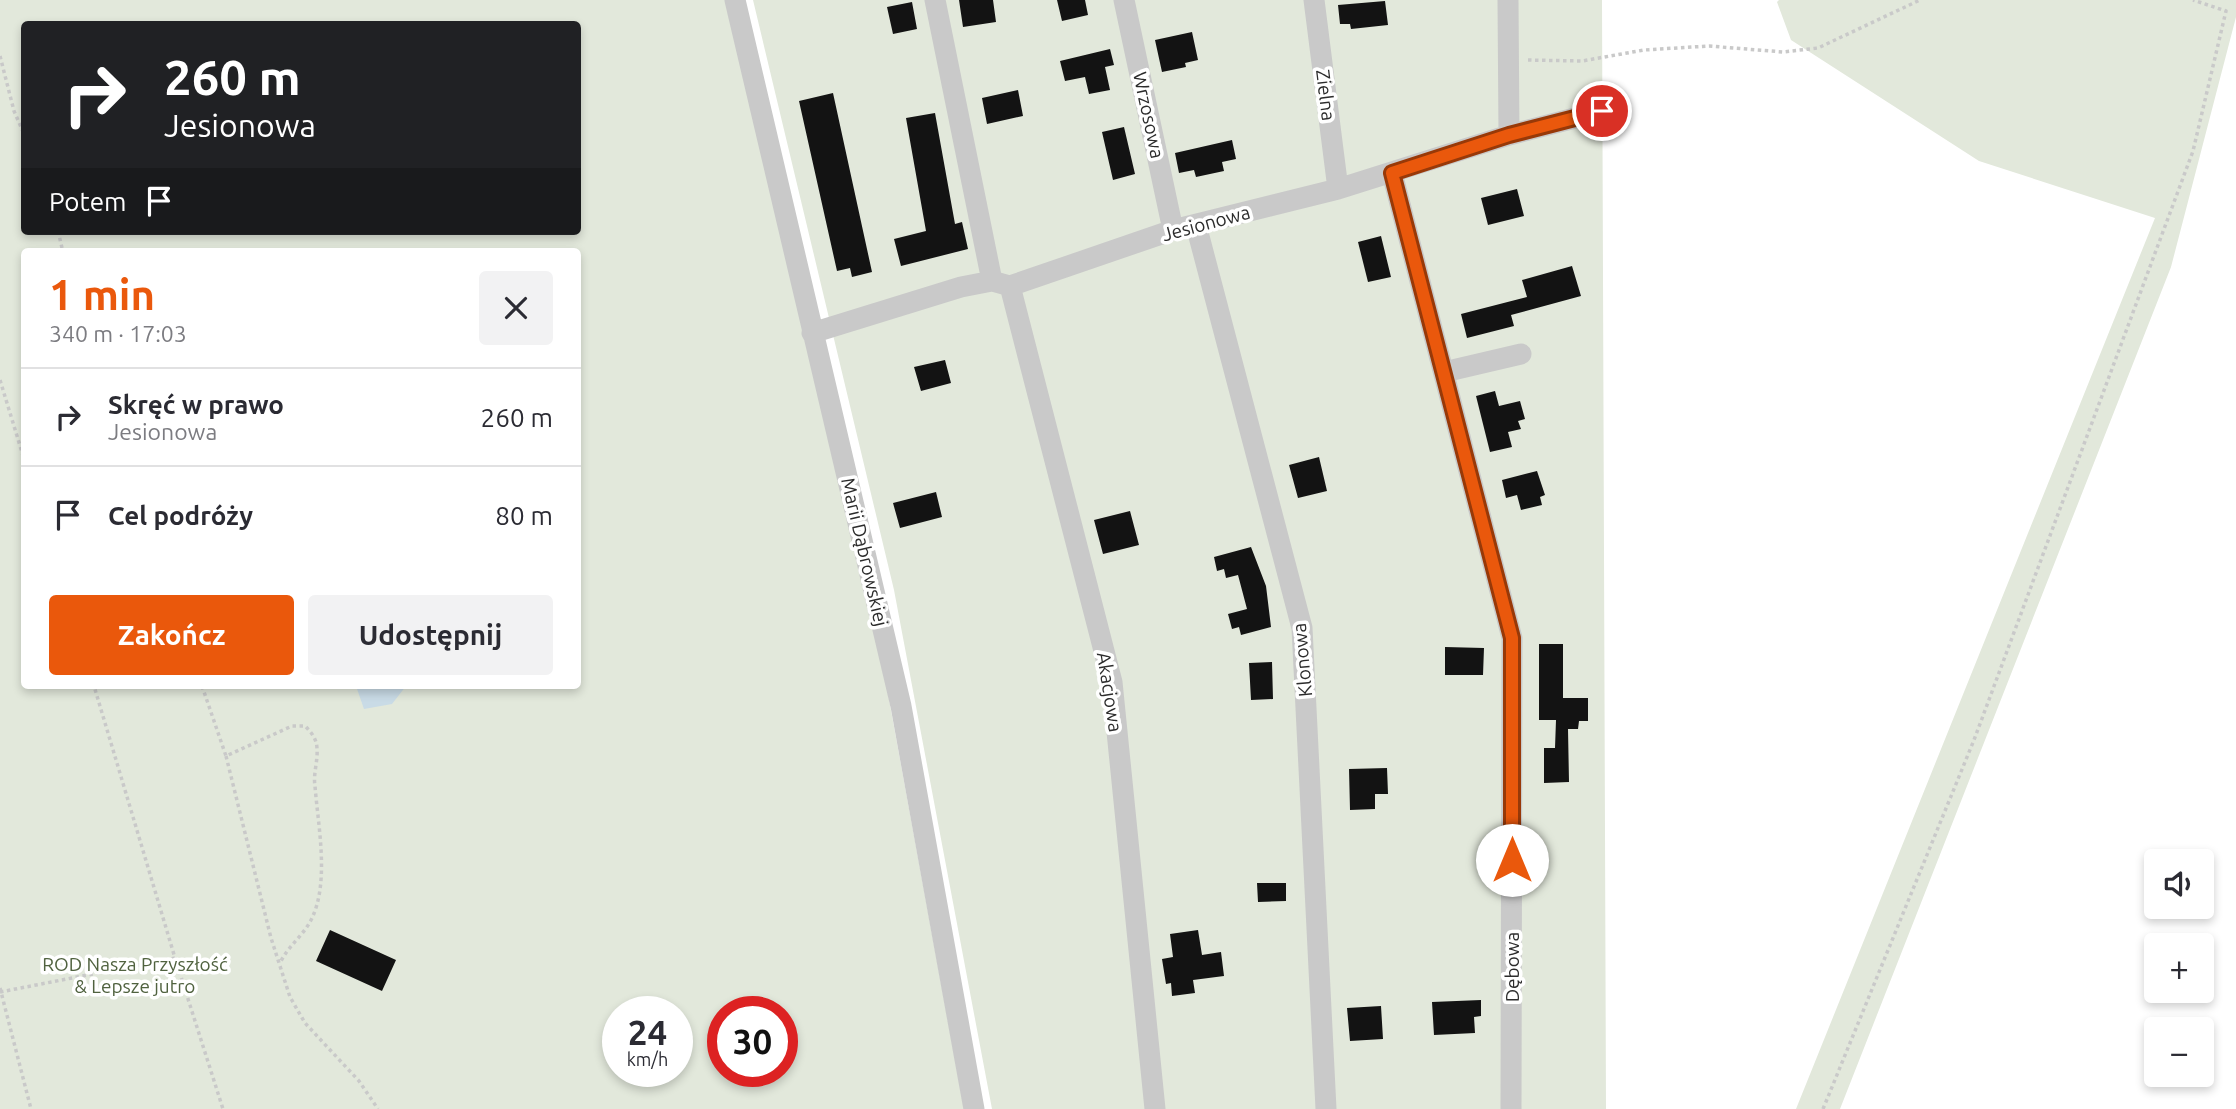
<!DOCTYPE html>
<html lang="pl">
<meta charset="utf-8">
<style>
body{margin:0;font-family:Ubuntu,sans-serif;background:#f2f2f3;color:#2b2b33;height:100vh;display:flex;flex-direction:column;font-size:26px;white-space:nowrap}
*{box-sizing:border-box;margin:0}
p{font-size:23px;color:#7c7c81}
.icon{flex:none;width:38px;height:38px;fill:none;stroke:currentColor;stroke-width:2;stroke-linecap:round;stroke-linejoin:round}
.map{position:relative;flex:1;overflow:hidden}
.sheet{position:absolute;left:21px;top:248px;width:560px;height:441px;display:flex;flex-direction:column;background:#fff;border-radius:7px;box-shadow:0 4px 10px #0003}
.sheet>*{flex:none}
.guide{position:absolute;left:21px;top:21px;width:560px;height:214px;border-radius:7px;box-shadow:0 4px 10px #0003;background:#202124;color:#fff;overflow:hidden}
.fabs{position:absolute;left:2144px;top:849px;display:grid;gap:14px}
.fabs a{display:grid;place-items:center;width:70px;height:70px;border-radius:7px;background:#fff;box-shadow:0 4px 10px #0003;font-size:35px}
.speed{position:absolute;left:602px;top:996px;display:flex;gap:14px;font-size:35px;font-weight:700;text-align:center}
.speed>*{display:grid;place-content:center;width:91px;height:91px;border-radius:50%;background:#fff;box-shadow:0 4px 10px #0003;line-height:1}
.speed small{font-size:18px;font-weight:400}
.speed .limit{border:10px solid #d22;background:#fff;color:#111}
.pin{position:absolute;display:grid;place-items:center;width:60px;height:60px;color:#fff;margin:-30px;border:4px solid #fff;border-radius:50%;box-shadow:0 2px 7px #0007}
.me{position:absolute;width:77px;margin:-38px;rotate:0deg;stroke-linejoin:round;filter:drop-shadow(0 0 5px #0008)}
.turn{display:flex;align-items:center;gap:24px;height:147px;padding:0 28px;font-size:32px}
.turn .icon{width:91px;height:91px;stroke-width:2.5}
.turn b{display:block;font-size:49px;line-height:60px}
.then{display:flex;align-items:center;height:66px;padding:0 28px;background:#0003;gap:14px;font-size:26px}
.round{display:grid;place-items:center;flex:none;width:74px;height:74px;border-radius:7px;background:#f2f2f3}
.head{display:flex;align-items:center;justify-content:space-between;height:119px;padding:0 28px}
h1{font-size:42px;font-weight:700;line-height:52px;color:#ea580c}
.button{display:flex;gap:14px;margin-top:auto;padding:14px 28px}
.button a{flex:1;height:80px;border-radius:7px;background:#ea580c;color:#fff;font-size:28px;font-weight:700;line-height:80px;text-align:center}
.button a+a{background:#f2f2f3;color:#2b2b33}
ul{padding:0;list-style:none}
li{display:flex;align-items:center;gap:21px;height:98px;padding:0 28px;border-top:2px solid #e1e1e2}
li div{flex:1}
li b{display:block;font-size:26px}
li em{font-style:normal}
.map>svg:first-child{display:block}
.green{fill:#e2e8db;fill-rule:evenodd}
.water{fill:#c9dbe6}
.building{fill:#131313}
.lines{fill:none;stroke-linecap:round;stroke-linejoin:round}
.path{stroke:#c9c9c9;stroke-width:3.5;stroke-dasharray:3.5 3.5;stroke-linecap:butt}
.minor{stroke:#c9c9c9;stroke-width:21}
.route-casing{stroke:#983908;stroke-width:18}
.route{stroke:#ea580c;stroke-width:12}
.labels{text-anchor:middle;stroke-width:7;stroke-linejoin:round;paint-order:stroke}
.street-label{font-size:19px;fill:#2c2c2c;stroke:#fff}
.park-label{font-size:19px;fill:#50623f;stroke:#fff}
</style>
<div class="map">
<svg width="2236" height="1109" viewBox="0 0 2236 1109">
<rect width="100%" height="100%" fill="#fff"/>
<path class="green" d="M0,0H725L884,672L964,1109H0ZM24,24H578V231H24ZM24,252H578V686H24ZM618,1012H677V1071H618ZM723,1012H782V1071H723Z
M753,0H1602L1606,1109H992L894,590Z
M1779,0H2236V17L2171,267L1840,1109H1796L2155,218L1979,161L1791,40L1777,2Z"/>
<path class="water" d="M356,686H406L392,704L364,709Z"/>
<path class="building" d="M959,0H993L996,22L963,27Z
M1057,0H1085L1088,15L1062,21Z
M1385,1L1388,25L1351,29L1350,24H1340L1338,5Z
M912,2L917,29L893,34L887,7Z
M1192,32L1198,60L1185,63L1186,67L1162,72L1155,40Z
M1110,49L1114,65L1105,67L1110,90L1089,94L1085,77L1065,81L1060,61Z
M1018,90L1023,116L987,124L982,98Z
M833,93L872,272L852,277L850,268L837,271L799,101Z
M935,113L955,224L962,222L968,249L901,266L894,239L926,231L906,118Z
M1124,127L1135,174L1113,180L1102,132Z
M1232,140L1236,159L1222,162L1224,171L1196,177L1194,170L1179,173L1175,153Z
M1517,189L1524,216L1488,225L1481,198Z
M1381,236L1391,277L1368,282L1358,242Z
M1572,266L1581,296L1511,315L1514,326L1467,338L1461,314L1527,297L1522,280Z
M945,360L951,383L921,391L914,367Z
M1495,391L1499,406L1520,401L1525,419L1518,421L1521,429L1508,432L1512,447L1490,452L1476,396Z
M1319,457L1327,491L1298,498L1289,465Z
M1537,471L1545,495L1540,497L1542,505L1521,510L1517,495L1506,498L1502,480Z
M936,492L942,517L900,528L893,503Z
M1130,511L1139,545L1103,554L1094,520Z
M1251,547L1266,586L1271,627L1241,635L1239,627L1232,629L1228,614L1247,609L1238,575L1226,578L1224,569L1217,571L1214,557Z
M1539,644H1563V698H1588V721H1579L1578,729H1568L1569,782L1544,783V748H1555L1556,720H1539Z
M1445,647L1484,648L1483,675H1445Z
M1272,662L1273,699L1251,700L1249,663Z
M1387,768L1388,794H1375V809L1350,810L1349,769Z
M1257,883H1286V901L1258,902Z
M330,930L396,960L382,991L316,961Z
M1198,930L1202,955L1221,952L1224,976L1193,980L1195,993L1172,996L1171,983L1166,984L1162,959L1173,957L1170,934Z
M1481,1000V1016L1474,1017L1475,1033L1434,1035L1432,1002Z
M1381,1006L1383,1039L1350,1041L1347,1008Z"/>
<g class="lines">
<path class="path" d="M0,56L14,111L24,134
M1528,60L1582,61L1644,50L1709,46L1783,52L1818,48L1920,0
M58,231L63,252
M0,380L24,459
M202,686L226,756L292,726H305C311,732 317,739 317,749C318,761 313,774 315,786C318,826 330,883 311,920C303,936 288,946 280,963
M226,756L271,938L290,997L305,1023L359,1081L378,1109
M175,958L223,1109
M0,988L31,1109
M0,992L175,958L94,686
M1823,1109L1974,740L2193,151L2226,11L2193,0"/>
<path class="minor" d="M735,0L901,706L974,1109
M935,0L992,281
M1124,0L1173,230
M1314,0L1338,189
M1508,0L1509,135
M1392,173L1512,638L1511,1109
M1196,225L1302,628L1326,1109
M1010,286L1112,682L1155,1109
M812,333L961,287L992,281L1010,286L1173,230L1338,189L1509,135L1602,111
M1444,372L1521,354"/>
</g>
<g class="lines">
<g class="route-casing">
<path id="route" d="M1512,860V638L1392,173L1509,135L1602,111"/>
</g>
<use href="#route" class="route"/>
</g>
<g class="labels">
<g class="street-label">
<text transform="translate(1326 95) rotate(83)" y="7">Zielna</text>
<text transform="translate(1149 115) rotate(78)" y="7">Wrzosowa</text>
<text transform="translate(1206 223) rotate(-15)" y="7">Jesionowa</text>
<text transform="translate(865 552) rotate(77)" y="7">Marii Dąbrowskiej</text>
<text transform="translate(1302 660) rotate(-95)" y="7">Klonowa</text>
<text transform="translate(1110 692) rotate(81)" y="7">Akacjowa</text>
<text transform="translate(1512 967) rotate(-90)" y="7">Dębowa</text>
</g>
<g class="park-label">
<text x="135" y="971">ROD Nasza Przyszłość<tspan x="135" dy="22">&amp; Lepsze jutro</tspan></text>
</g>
</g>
</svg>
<div class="fabs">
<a><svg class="icon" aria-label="sound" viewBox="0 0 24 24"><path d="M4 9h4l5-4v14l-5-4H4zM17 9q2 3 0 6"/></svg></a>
<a>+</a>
<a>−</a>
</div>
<div class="speed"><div>24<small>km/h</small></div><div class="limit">30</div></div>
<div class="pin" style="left:1602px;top:111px;background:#d93025"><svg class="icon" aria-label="arrive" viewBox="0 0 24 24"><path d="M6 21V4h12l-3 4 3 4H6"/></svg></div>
<svg class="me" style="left:1512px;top:860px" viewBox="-20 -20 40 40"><circle r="19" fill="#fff"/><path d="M0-13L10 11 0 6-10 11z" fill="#ea580c"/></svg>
<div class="guide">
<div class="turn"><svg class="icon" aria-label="right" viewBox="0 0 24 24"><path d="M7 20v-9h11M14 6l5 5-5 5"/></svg><div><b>260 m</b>Jesionowa</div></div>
<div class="then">Potem<svg class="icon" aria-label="arrive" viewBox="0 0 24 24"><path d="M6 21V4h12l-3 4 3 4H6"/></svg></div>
</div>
<section class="sheet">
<div class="head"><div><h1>1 min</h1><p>340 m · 17:03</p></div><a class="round"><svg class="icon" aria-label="close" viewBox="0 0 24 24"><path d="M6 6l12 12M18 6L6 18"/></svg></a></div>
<ul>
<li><svg class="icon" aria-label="right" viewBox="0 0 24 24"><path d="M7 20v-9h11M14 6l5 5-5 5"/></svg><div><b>Skręć w prawo</b><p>Jesionowa</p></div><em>260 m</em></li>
<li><svg class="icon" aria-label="arrive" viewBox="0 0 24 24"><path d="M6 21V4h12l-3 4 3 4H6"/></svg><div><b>Cel podróży</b></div><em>80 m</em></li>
</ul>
<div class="button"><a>Zakończ</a><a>Udostępnij</a></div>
</section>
</div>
